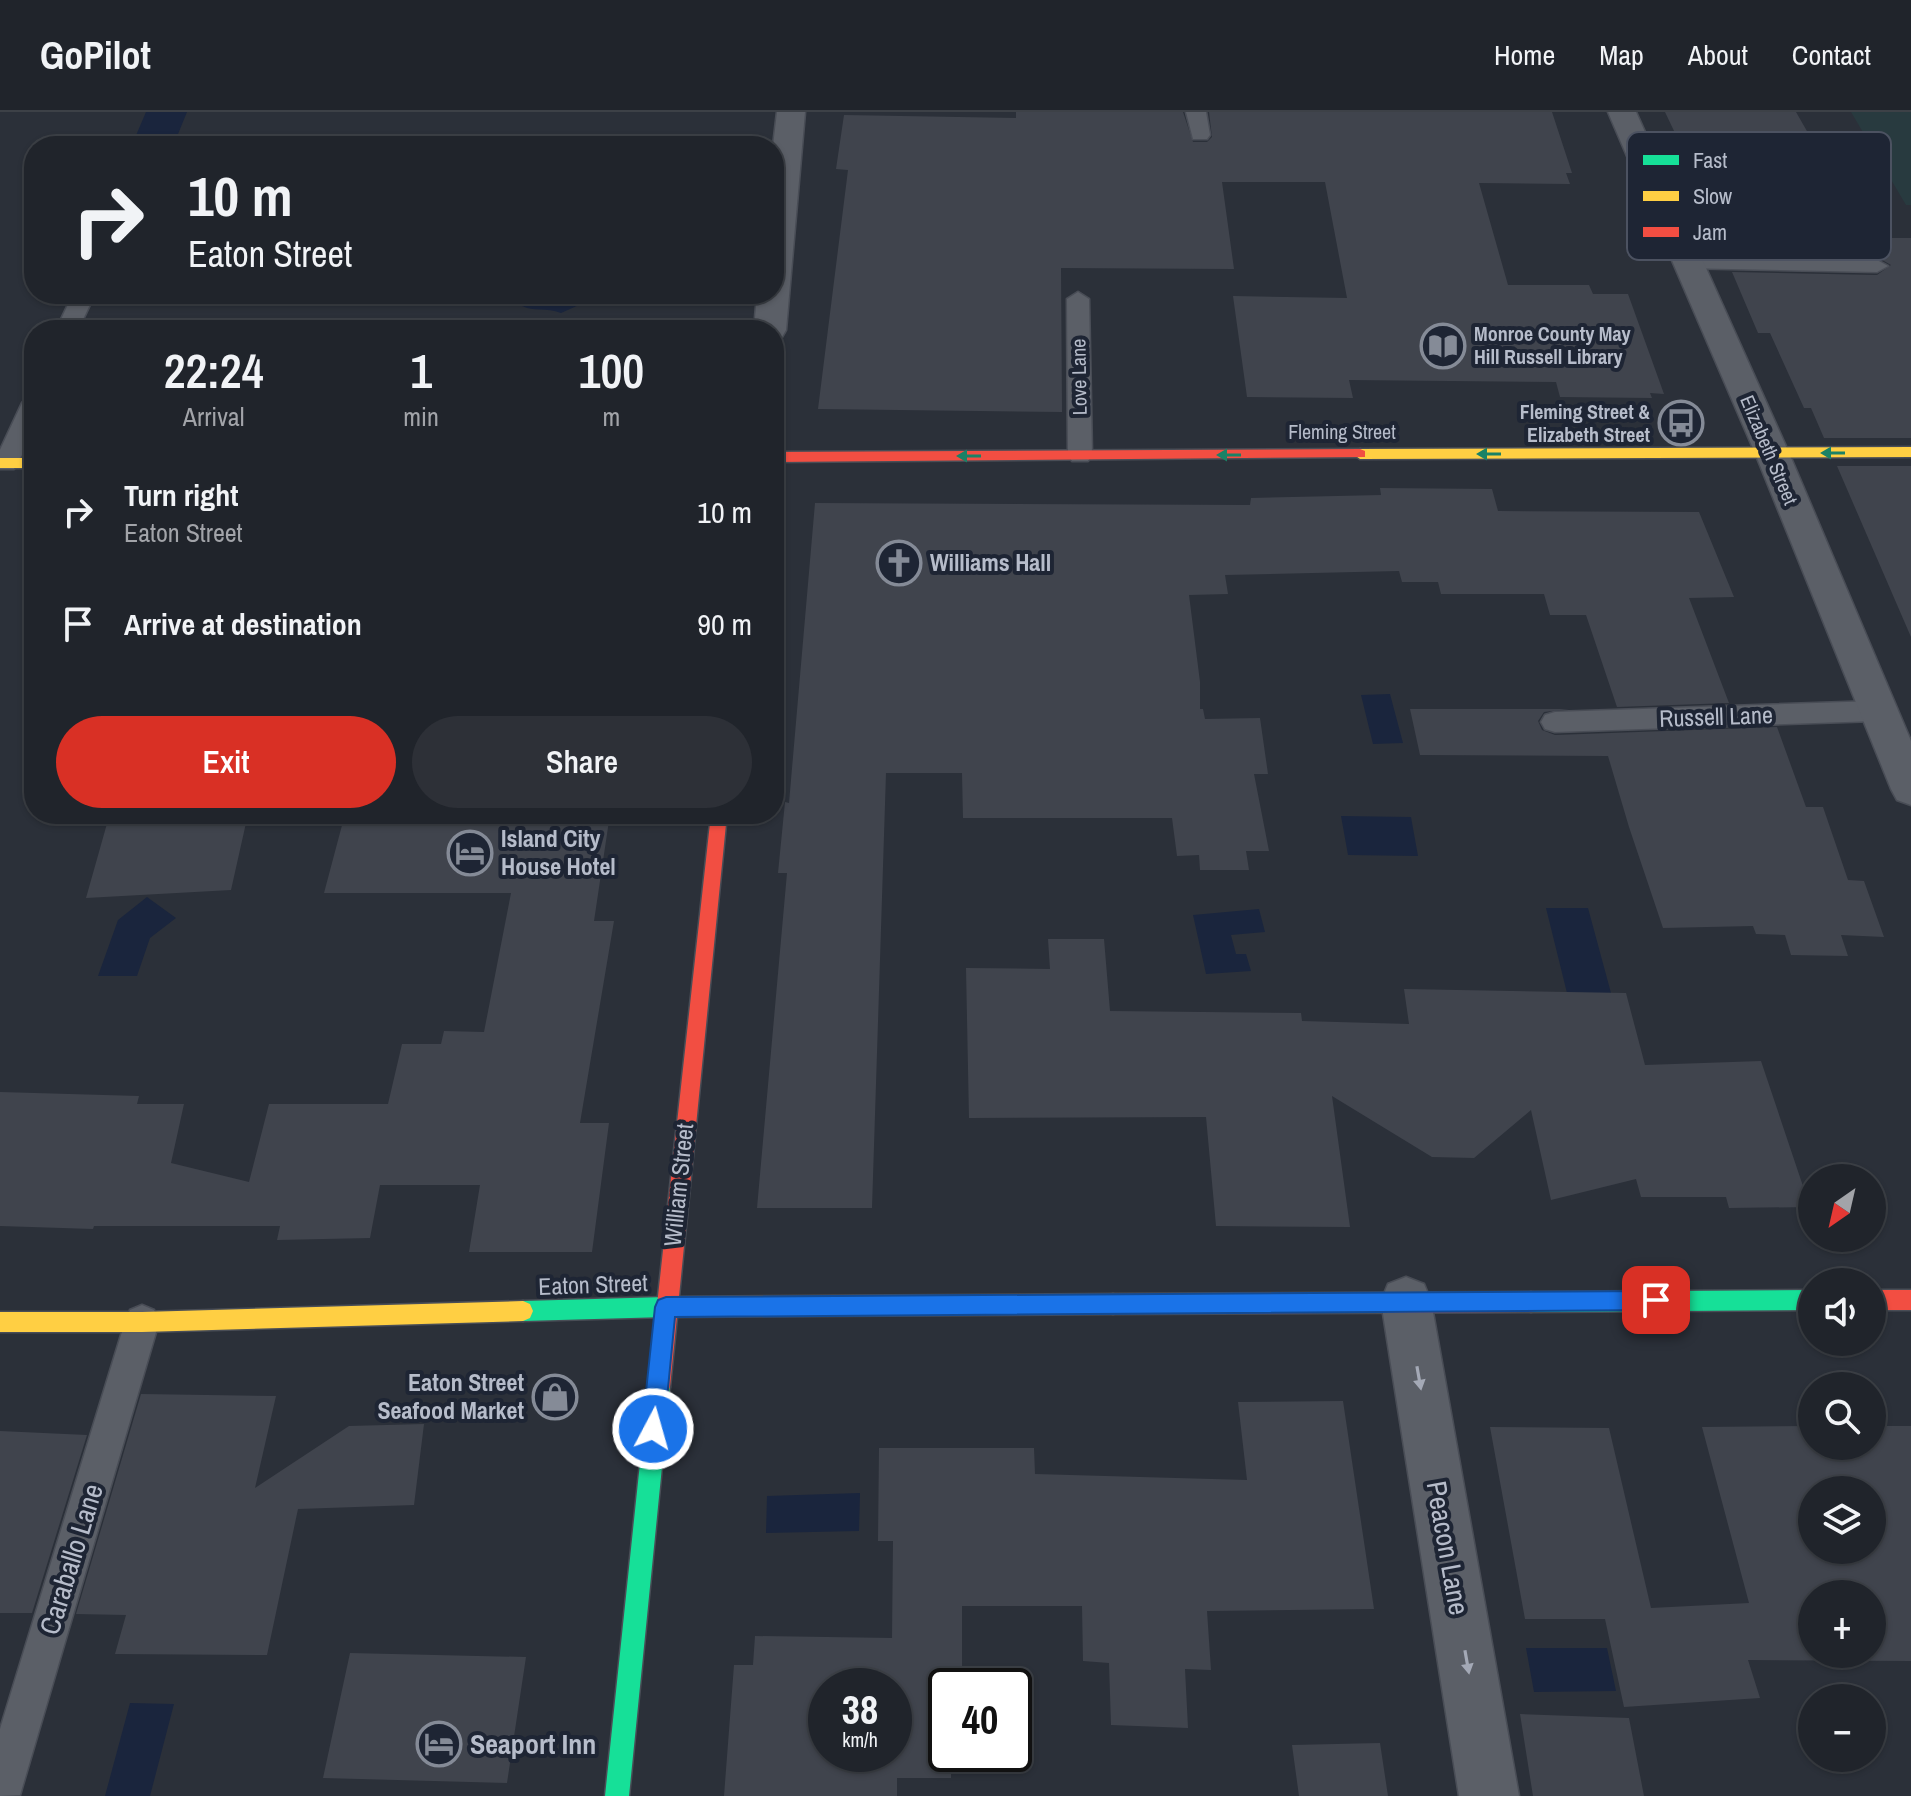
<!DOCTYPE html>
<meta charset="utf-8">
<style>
body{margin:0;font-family:"Archivo Narrow",sans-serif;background:#2d3037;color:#f1f3f6;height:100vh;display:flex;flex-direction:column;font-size:30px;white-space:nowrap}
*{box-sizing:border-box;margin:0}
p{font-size:26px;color:#a2a4a9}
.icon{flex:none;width:44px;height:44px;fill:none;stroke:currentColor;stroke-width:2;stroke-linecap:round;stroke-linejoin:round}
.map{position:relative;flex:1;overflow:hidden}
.sheet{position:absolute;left:24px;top:208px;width:760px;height:504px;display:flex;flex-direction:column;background:#20242b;border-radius:32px;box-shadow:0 2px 6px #0004,0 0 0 2px #3d4147}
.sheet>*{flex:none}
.banner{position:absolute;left:24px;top:24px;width:760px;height:168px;border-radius:32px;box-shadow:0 2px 6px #0004,0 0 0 2px #3d4147;background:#20242b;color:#f1f3f6;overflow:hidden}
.needle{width:52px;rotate:214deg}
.tools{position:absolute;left:1798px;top:1052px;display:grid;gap:16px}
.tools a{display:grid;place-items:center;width:88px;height:88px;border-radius:50%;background:#20242b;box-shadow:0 2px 6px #0004,0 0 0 2px #3d4147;font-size:40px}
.speed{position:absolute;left:808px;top:1556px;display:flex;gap:16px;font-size:40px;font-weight:700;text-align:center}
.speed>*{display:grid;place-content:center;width:104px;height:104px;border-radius:50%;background:#20242b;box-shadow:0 2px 6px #0004,0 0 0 2px #3d4147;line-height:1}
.speed small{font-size:20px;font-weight:400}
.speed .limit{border:4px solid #111;border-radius:12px;background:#fff;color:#111}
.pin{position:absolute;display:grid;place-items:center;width:68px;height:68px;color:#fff;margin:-34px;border-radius:16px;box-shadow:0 4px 12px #0006}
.me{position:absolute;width:88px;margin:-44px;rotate:6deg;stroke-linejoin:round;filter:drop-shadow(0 0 6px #0008)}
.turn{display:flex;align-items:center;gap:28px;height:168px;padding:0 32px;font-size:36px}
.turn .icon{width:104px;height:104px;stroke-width:2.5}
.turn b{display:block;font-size:56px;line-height:68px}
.eta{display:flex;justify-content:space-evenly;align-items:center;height:136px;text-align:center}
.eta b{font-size:48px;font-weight:600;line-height:56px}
.action{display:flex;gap:16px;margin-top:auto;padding:16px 32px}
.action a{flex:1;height:92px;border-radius:48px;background:#d93025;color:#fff;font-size:32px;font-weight:600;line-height:92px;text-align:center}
.action a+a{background:#2d3037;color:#f1f3f6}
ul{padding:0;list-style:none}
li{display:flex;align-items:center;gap:24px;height:112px;padding:0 32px}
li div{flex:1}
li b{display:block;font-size:30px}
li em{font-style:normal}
header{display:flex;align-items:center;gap:48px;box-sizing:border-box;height:112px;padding:0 40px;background:#20242b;border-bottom:2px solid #3d4147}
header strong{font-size:38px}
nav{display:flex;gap:44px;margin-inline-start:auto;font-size:28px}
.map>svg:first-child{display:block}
.green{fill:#283a3f}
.water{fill:#1a253d}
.building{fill:#40444d;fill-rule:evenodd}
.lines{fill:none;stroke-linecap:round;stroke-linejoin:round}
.lane-casing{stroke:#494d56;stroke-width:3}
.street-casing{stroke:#494d56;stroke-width:3}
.fast-casing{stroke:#494d56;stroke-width:3}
.slow-casing{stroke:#494d56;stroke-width:3}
.jam-casing{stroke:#494d56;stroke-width:3}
.lane{fill:#5b5f67;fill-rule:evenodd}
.street{fill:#5b5f67;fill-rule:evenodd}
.fast{fill:#16e098;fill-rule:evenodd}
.slow{fill:#ffcf43;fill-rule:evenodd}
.jam{fill:#f24e42;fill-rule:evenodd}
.oneway{fill:#1a8266}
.oneway2{fill:#a4a9b6}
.route{fill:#1a73e8;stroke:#114b97;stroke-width:2}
.labels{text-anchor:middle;stroke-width:8;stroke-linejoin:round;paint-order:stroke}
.far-poi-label{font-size:20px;font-weight:bold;fill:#b6bcca;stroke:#1e2534;text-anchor:start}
.far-street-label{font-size:20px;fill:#b6bcca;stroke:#1e2534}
.poi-label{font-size:24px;font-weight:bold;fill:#b6bcca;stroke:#1e2534;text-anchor:start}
.street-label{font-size:24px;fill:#b6bcca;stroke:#1e2534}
.near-street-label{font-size:28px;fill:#b6bcca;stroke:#1e2534}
.near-poi-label{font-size:28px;font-weight:bold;fill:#b6bcca;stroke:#1e2534;text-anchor:start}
.key{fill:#1e2534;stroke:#4c5261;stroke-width:2}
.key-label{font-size:22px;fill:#b6bcca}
</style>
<header>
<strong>GoPilot</strong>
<nav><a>Home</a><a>Map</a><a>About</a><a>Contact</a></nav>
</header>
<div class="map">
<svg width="1911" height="1684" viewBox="0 0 1911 1684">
<rect width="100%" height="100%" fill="#2b3039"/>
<path class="green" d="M1851,0H1911V93H1906Z"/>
<path class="water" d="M146,0H187L176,27L134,28Z
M532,182H577L582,185L579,193L561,201C546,195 533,200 522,194L523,186Z
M1390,582L1403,631L1373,632L1361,583Z
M1341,704L1411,705L1418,744L1348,743Z
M147,785L176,806L150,826L137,864H98L118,808Z
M1546,796H1588L1611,881H1567Z
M1259,797L1265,820L1231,823L1236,842H1246L1251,859L1206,862L1193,803Z
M860,1381L859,1419L766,1421L767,1384Z
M1526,1536H1607L1616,1579L1534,1580Z
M130,1591L174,1592L150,1684H105Z"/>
<path class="building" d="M1016,0H1183L1193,30H1207L1212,25L1209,0H1552L1572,61H1566L1570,72L1479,71L1508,173H1589L1593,182H1628L1664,282L1650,281L1652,286L1560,285L1556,270L1349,268L1353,286L1247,285L1233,184L1347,186L1325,70H1222L1234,157L1061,156L1062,300L818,297L848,58L836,57L844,3L1016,6Z
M1665,0H1796L1847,89H1855L1874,126H1911V326H1824L1811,296H1804L1770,221H1758L1732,160L1877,163L1891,153L1877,145L1733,143Z
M1837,354H1911V525Z
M1380,376L1492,377L1498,399L1699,400L1734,485L1689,486L1729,591L1617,595L1586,503H1550L1544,482H1441L1438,470H1402L1399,459L1225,463L1228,482L1189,483L1200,570V597H1203L1205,607L1260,606L1268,662H1254L1269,739H1246L1249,758H1200L1199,743L1177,744L1172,706H963L962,661H886L872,1096H757L787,761H778L785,690L789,691L815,391L1250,393L1251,386L1381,383Z
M1410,597H1569L1544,600L1538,609L1542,618L1555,623L1777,615L1806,695H1823L1848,768L1864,769L1884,825L1841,823L1848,844L1791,843L1785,823L1756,822L1753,814L1663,816L1629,715L1608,644L1420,643Z
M248,702L231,778L86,786L108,708Z
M345,702H610L594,809H614L580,1011H609L592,1140H469L480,1073H380L370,1126L277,1128L280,1114H94L93,1117L0,1114V980L139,984L137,992H184L171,1051L249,1070L269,992H388L402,932H441L444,919L484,920L511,781H324Z
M1048,827H1104L1110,899L1301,901L1302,909L1409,912L1404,877L1626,881L1645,953L1761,949L1810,1095L1729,1096L1726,1085H1641L1636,1067L1551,1088L1531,998L1474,1046L1432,1045L1332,984L1350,1115L1216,1114L1206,1005L969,1006L966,856L1050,857Z
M141,1282L276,1284L255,1376L349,1314L424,1312L414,1393L298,1397L267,1543L115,1542L126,1503L76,1502Z
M1343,1289L1374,1497L1207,1499L1211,1558L1185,1557L1188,1616L1111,1613L1109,1551L1083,1549L1082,1494H962V1574H946V1642H951V1666H897V1684H724L734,1553H753L755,1524L892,1526L893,1429H878L879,1336H1034L1035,1362L1247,1368L1238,1290ZM826,1574H894V1642H826Z
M1812,1314V1334H1872V1314H1911V1549L1748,1548L1760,1586L1624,1595L1605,1507H1525L1490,1315L1609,1316L1651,1496L1749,1491L1702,1315ZM1812,1378H1872V1438H1812ZM1812,1482H1872V1542H1812Z
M0,1319L87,1323L32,1501H0Z
M350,1541L526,1545L507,1671L323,1666Z
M1520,1602L1629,1606L1644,1684H1533Z
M1380,1631L1388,1684H1299L1292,1633Z"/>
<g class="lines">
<g class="lane-casing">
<path id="lane" d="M1186,0H1206L1210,23L1207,27H1193Z
M1688,145L1877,148L1888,154L1877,160L1680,156L1677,151L1680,146Z
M1078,180L1089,187L1092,343L1088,349H1072L1068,343L1067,187Z
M73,182H95L78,218H56Z
M34,284C34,312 30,332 14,357H0V338L22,291L26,286Z
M1876,589L1886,592L1889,599L1886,606L1876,609L1555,620L1545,617L1541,610L1545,603L1555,600Z
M142,1193L154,1198L159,1210L20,1683L0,1684V1617L125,1210L130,1198Z"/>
</g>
<g class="street-casing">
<path id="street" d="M777,0H805L786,218L782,225L774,227V218H754L757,182H774L773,34Z
M1608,0H1636L1789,341L1911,629V693L1897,688L1891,677L1755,341Z
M1406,1165L1424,1172L1431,1189L1519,1684H1459L1381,1189L1388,1172Z"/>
</g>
<g class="fast-casing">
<path id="fast" d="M1812,1178V1198L1531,1200L1524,1197L1521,1190L1524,1183L1531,1180Z
M1113,1182L1120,1185L1123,1192L1120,1199L1113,1202L666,1205L523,1209L516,1206L513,1199L516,1192L523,1189L666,1185Z
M659,1265L667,1268L670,1275L629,1684H605L648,1275L651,1268Z"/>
</g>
<g class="slow-casing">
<path id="slow" d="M1911,335V345L1360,347L1353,342L1360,337Z
M0,346H34V356H0Z
M523,1189L530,1192L533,1199L530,1206L523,1209L142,1220H0V1200H142Z"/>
</g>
<g class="jam-casing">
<path id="jam" d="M1360,337L1365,339V345L774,350V340Z
M711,702H727L670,1275L667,1282L659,1285L651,1282L648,1275Z
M1872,1178H1911V1198H1872Z
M1531,1180L1538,1183L1541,1190L1538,1197L1531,1200L1113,1202L1106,1199L1103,1192L1106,1185L1113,1182Z"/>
</g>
<use href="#lane" class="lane"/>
<use href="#street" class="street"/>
<use href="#fast" class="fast"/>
<use href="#slow" class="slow"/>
<use href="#jam" class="jam"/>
</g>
<defs><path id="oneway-solid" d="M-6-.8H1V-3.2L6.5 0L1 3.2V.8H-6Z" transform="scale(2)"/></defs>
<g class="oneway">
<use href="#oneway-solid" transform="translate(1833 341) rotate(180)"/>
<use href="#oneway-solid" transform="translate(1489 342) rotate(180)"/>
<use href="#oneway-solid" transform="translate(1229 343) rotate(180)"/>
<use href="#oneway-solid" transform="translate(969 344) rotate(180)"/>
</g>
<g class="oneway2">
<use href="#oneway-solid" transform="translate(1419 1266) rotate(80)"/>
<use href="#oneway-solid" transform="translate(1467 1550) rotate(80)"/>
</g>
<path class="route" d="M1656,1179L1663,1181L1666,1188L1663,1195L1656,1198L675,1205L664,1317L661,1325L653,1328L645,1325L642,1317L655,1195L658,1188L666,1185Z"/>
<defs>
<g id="library-ring" transform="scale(2.3)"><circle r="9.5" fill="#1e2534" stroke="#858b97" stroke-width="1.5"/><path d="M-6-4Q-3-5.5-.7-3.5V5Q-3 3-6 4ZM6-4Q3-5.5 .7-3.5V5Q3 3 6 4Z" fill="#858b97"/></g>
<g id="bus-ring" transform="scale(2.3)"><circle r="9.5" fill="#1e2534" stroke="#858b97" stroke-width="1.5"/><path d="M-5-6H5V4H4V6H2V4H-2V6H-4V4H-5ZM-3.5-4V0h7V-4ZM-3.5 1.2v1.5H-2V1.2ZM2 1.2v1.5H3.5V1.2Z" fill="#858b97"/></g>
<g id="church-ring" transform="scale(2.3)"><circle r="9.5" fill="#1e2534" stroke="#858b97" stroke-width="1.5"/><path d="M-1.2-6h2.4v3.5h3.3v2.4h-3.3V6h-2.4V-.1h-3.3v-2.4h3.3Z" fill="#858b97"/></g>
<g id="hotel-ring" transform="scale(2.3)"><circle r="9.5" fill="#1e2534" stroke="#858b97" stroke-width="1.5"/><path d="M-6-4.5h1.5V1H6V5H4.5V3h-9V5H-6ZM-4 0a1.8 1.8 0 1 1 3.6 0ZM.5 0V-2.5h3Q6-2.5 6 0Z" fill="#858b97"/></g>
<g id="shop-ring" transform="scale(2.3)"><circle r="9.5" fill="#1e2534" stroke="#858b97" stroke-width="1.5"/><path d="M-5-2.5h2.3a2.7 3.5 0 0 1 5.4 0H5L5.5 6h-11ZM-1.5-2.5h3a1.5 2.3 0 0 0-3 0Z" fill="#858b97"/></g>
</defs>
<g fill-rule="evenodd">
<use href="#library-ring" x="1443" y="234"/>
<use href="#bus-ring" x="1681" y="311"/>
<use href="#church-ring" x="899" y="451"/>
<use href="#hotel-ring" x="470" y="741"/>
<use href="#shop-ring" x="555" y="1285"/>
<use href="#hotel-ring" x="439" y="1632"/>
</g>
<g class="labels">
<g class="far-poi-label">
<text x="1474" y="229">Monroe County May<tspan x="1474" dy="23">Hill Russell Library</tspan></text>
<text x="1650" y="307" text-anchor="end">Fleming Street &amp;<tspan x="1650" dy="23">Elizabeth Street</tspan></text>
</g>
<g class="far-street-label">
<text transform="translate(1079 265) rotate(-91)" y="7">Love Lane</text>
<text x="1342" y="327">Fleming Street</text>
<text transform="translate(1769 338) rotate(67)" y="7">Elizabeth Street</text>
</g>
<g class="poi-label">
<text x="930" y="459">Williams Hall</text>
<text x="501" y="735">Island City<tspan x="501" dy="28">House Hotel</tspan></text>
<text x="524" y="1279" text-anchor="end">Eaton Street<tspan x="524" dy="28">Seafood Market</tspan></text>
</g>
<g class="street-label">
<text transform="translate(1716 605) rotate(-2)" y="8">Russell Lane</text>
<text transform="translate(679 1073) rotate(-84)" y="8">William Street</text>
<text transform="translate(593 1173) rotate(-2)" y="8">Eaton Street</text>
</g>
<g class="near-street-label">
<text transform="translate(1448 1436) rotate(80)" y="10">Peacon Lane</text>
<text transform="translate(71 1447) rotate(-73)" y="10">Caraballo Lane</text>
</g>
<g class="near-poi-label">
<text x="470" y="1642">Seaport Inn</text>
</g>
</g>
<rect x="1627" y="20" width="264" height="128" rx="12" class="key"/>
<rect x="1643" y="43" width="36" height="10" fill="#16e098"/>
<rect x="1643" y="79" width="36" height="10" fill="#ffcf43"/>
<rect x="1643" y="115" width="36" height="10" fill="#f24e42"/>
<g class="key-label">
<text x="1693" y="56">Fast</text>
<text x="1693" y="92">Slow</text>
<text x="1693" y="128">Jam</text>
</g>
</svg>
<div class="tools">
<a><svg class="needle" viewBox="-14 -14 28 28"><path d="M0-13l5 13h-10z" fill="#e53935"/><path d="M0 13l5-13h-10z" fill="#a2a4a9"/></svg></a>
<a><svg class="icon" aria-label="sound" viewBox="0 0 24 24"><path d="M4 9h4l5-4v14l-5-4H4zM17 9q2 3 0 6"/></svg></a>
<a><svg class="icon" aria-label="search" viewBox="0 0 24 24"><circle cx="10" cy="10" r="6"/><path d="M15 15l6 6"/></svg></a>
<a><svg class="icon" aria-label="layers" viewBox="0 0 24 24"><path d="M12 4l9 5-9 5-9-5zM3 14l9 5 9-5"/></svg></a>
<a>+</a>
<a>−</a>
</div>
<div class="speed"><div>38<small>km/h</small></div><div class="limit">40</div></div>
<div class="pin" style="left:1656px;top:1188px;background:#d93025"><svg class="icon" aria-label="arrive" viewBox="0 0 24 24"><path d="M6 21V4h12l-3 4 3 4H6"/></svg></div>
<svg class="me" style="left:653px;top:1317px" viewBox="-20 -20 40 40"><circle r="17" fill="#1a73e8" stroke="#fff" stroke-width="3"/><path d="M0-11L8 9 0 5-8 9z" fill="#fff"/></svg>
<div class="banner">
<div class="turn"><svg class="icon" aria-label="right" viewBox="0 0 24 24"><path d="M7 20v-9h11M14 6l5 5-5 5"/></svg><div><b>10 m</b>Eaton Street</div></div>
</div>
<section class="sheet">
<div class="eta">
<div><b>22:24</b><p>Arrival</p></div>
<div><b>1</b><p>min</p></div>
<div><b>100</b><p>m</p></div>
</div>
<ul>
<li><svg class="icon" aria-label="right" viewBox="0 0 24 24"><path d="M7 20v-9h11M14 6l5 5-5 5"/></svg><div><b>Turn right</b><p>Eaton Street</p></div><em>10 m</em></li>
<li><svg class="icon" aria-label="arrive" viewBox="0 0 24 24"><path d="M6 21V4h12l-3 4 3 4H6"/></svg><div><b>Arrive at destination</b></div><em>90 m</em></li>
</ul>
<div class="action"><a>Exit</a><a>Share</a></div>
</section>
</div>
